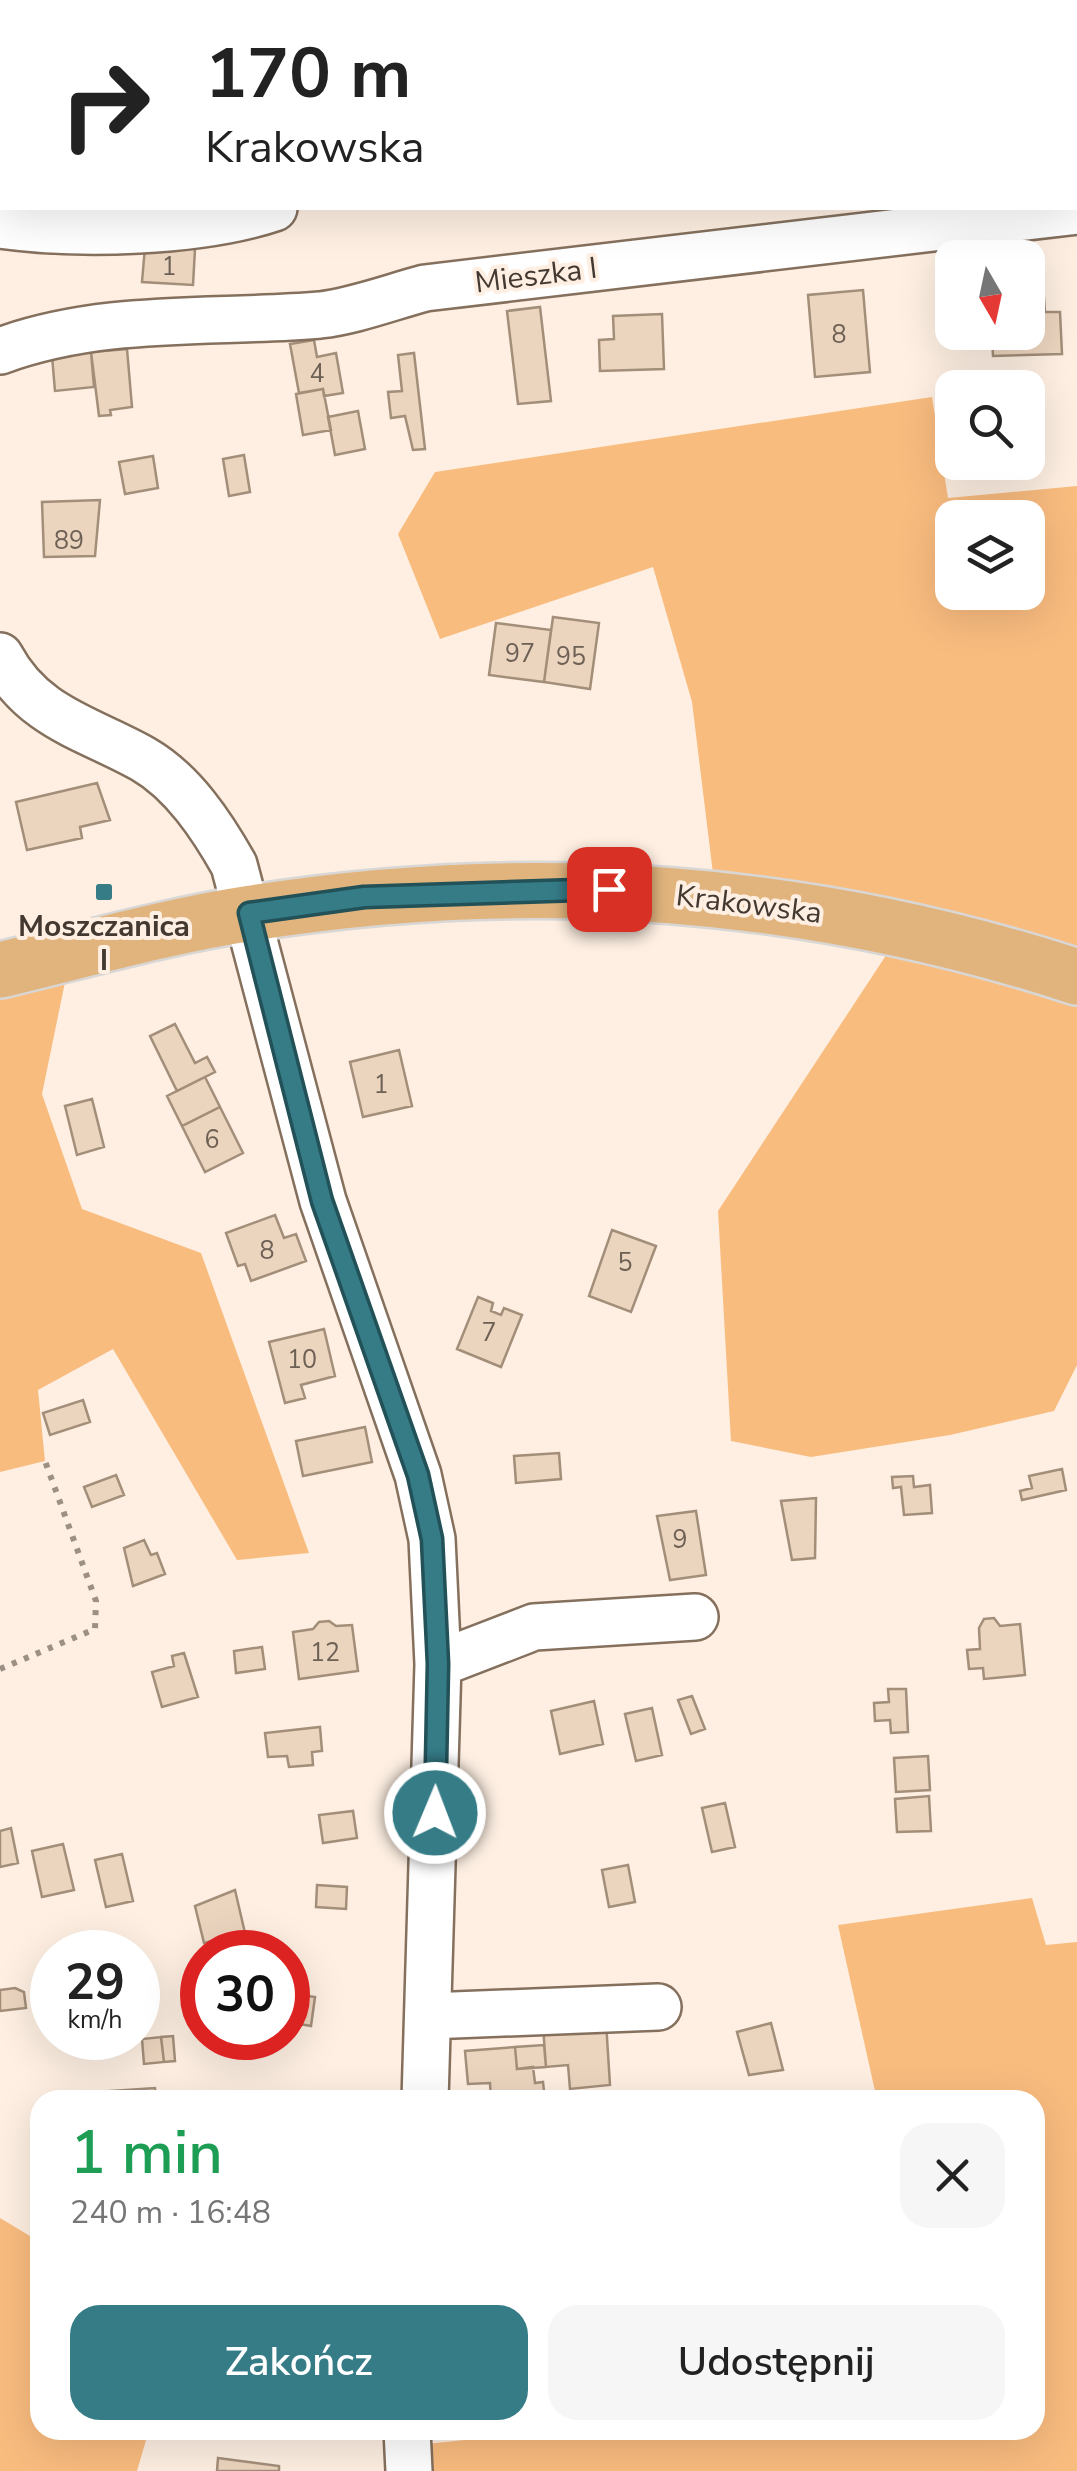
<!DOCTYPE html>
<html lang="pl">
<meta charset="utf-8">
<style>
body{margin:0;font-family:"Nunito Sans",sans-serif;background:#f6f6f6;color:#222;height:100vh;display:flex;flex-direction:column;font-size:38px;white-space:nowrap}
*{box-sizing:border-box;margin:0}
p{font-size:32px;color:#767676}
.icon{flex:none;width:55px;height:55px;fill:none;stroke:currentColor;stroke-width:2;stroke-linecap:round;stroke-linejoin:round}
.map{position:relative;flex:1;overflow:hidden}
.details{position:absolute;left:30px;top:2090px;width:1015px;height:350px;display:flex;flex-direction:column;background:#fff;border-radius:30px;box-shadow:0 10px 40px #0002}
.details>*{flex:none}
.top-card{position:absolute;left:0px;top:0px;width:1078px;height:210px;box-shadow:0 10px 40px #0002;background:#fff;color:#222;overflow:hidden}
.needle{width:65px;rotate:171deg}
.tools{position:absolute;left:935px;top:240px;display:grid;gap:20px}
.tools a{display:grid;place-items:center;width:110px;height:110px;border-radius:20px;background:#fff;box-shadow:0 10px 40px #0002;font-size:50px}
.speed{position:absolute;left:30px;top:1930px;display:flex;gap:20px;font-size:50px;font-weight:700;text-align:center}
.speed>*{display:grid;place-content:center;width:130px;height:130px;border-radius:50%;background:#fff;box-shadow:0 10px 40px #0002;line-height:1}
.speed small{font-size:25px;font-weight:400}
.speed .limit{border:15px solid #d22;background:#fff;color:#111}
.pin{position:absolute;display:grid;place-items:center;width:85px;height:85px;color:#fff;margin:-42px;border-radius:20px;box-shadow:0 5px 15px #0006}
.me{position:absolute;width:110px;margin:-55px;rotate:1deg;stroke-linejoin:round;filter:drop-shadow(0 0 8px #0008)}
.turn{display:flex;align-items:center;gap:35px;height:210px;padding:0 40px;font-size:45px}
.turn .icon{width:130px;height:130px;stroke-width:2.5}
.turn b{display:block;font-size:70px;line-height:85px}
.round{display:grid;place-items:center;flex:none;width:105px;height:105px;border-radius:30px;background:#f6f6f6}
.summary{display:flex;align-items:center;justify-content:space-between;height:170px;padding:0 40px}
h1{font-size:60px;font-weight:600;line-height:75px;color:#1e9e55}
.button{display:flex;gap:20px;margin-top:auto;padding:20px 40px}
.button a{flex:1;height:115px;border-radius:30px;background:#357c87;color:#fff;font-size:40px;font-weight:600;line-height:115px;text-align:center}
.button a+a{background:#f6f6f6;color:#222}
.map>svg:first-child{display:block}
.green{fill:#f9bc7f;fill-rule:evenodd}
.building{fill:#ecd5bf;stroke:#a38e79;stroke-width:2.5}
.lines{fill:none;stroke-linecap:round;stroke-linejoin:round}
.minor-casing{stroke:#85705d;stroke-width:50}
.major-casing{stroke:#d9d7d6;stroke-width:60}
.path{stroke:#9c9085;stroke-width:6;stroke-dasharray:5 8;stroke-linecap:butt}
.minor{stroke:#fff;stroke-width:45}
.major{stroke:#e1b47e;stroke-width:55}
.route-casing{stroke:#225158;stroke-width:25}
.route{stroke:#357c87;stroke-width:18}
.poi-dot{fill:#357c87;stroke:#feefe2;stroke-width:4}
.labels{text-anchor:middle;stroke-width:8;stroke-linejoin:round;paint-order:stroke}
.number-label{font-size:25px;fill:#6d6054}
.street-label{font-size:30px;fill:#433931;stroke:#feefe2}
.poi-label{font-size:30px;font-weight:bold;fill:#433931;stroke:#feefe2}
</style>
<div class="map">
<svg width="1077" height="2471" viewBox="0 0 1077 2471">
<rect width="100%" height="100%" fill="#feefe2"/>
<path class="green" d="M362,0H791L364,2Z
M932,397L948,498L1077,486V1365L1054,1411L950,1435L811,1457L731,1441L718,1211L904,928L716,898L692,702L653,567L440,639L398,534L435,472ZM952,518H1028V592H952Z
M71,953L42,1094L82,1209L201,1253L309,1553L237,1560L113,1349L38,1390L45,1461L0,1472V970Z
M1032,1898L1046,1945L1077,1942V2471H407V2446L559,2430H1035V2100H877L838,1925Z
M0,2218L40,2242V2430H149L137,2471H0Z"/>
<path class="building" d="M145,247L195,249L193,285L142,282Z
M863,290L870,372L815,377L808,295Z
M1028,298H1044L1045,312H1060L1062,354L993,356L992,332H1028Z
M540,307L551,401L518,404L507,311Z
M662,314L664,369L600,371L599,340L614,339L613,316Z
M314,340L317,357L336,353L343,393L324,396L323,389L299,393L290,344Z
M127,349L132,407L110,410L111,415L99,416L91,352Z
M91,352L94,387L55,391L52,356Z
M414,353L425,449L413,450L405,416L391,418L388,392L402,391L398,355Z
M323,389L331,430L303,435L296,394Z
M358,411L365,449L335,455L328,417Z
M244,455L250,492L229,496L223,459Z
M153,456L158,488L125,494L119,462Z
M100,500L95,556L44,557L42,502Z
M553,617L599,623L590,689L544,682Z
M496,623L551,630L544,682L489,675Z
M97,783L110,820L80,827L82,838L27,850L16,802Z
M175,1024L195,1063L207,1057L215,1072L177,1091L150,1036Z
M399,1050L412,1106L363,1117L350,1062Z
M205,1077L220,1107L182,1126L167,1096Z
M92,1099L104,1147L77,1155L65,1106Z
M220,1107L243,1153L205,1172L182,1126Z
M275,1215L284,1238L296,1234L306,1261L251,1281L245,1264L238,1266L226,1233Z
M612,1230L656,1246L631,1312L589,1296Z
M478,1297L493,1303L491,1311L501,1315L504,1308L522,1315L501,1367L457,1349Z
M324,1329L335,1376L301,1385L305,1398L285,1403L269,1342Z
M83,1400L90,1422L50,1435L43,1413Z
M365,1427L372,1462L303,1476L296,1441Z
M559,1453L561,1479L516,1483L514,1456Z
M1062,1469L1066,1490L1022,1500L1020,1491L1032,1488L1029,1476Z
M116,1475L124,1495L92,1507L84,1487Z
M913,1476L914,1487L930,1485L932,1513L904,1515L901,1487L893,1488L892,1477Z
M816,1498L815,1558L792,1560L781,1501Z
M696,1511L706,1575L670,1580L657,1516Z
M144,1540L151,1555L157,1553L165,1574L133,1586L124,1548Z
M994,1618L1000,1626L1020,1624L1025,1675L984,1679L983,1668L969,1669L967,1650L980,1649L979,1628L984,1619Z
M329,1621L336,1626L352,1625L358,1671L299,1679L293,1632L313,1629L319,1622Z
M262,1647L265,1669L236,1673L234,1651Z
M184,1653L198,1697L162,1707L152,1672L174,1666L172,1656Z
M888,1689H906L908,1732L891,1733L890,1720L875,1721L874,1703L889,1702Z
M692,1696L705,1729L691,1734L678,1700Z
M594,1701L603,1744L560,1754L551,1711Z
M652,1708L662,1755L636,1761L625,1714Z
M320,1727L322,1751L312,1752L313,1765L289,1767L287,1756L268,1757L265,1733Z
M928,1756L930,1790L896,1792L894,1758Z
M929,1796L931,1831L897,1832L895,1799Z
M725,1803L735,1847L712,1852L702,1808Z
M353,1811L357,1838L323,1843L319,1815Z
M11,1828L18,1863L0,1867V1831Z
M63,1844L74,1890L42,1897L32,1851Z
M122,1854L133,1901L106,1907L95,1860Z
M628,1865L635,1902L609,1907L602,1870Z
M317,1885L347,1887L346,1909L316,1907Z
M235,1890L245,1933L204,1943L195,1906Z
M15,1988L24,1992L26,2008L0,2011V1990Z
M288,1993L315,1997L311,2026L288,2022Z
M606,2022L610,2085L570,2089L568,2065L546,2067L543,2026Z
M771,2023L783,2070L749,2075L737,2032Z
M173,2036L175,2061L164,2062L161,2037Z
M161,2037L164,2062L144,2064L142,2039Z
M544,2045L546,2067L517,2069L515,2047Z
M515,2047L517,2069L533,2067L535,2083L543,2082L545,2100H491L490,2083L468,2084L465,2051Z
M155,2088L156,2100H98L97,2092Z
M218,2458L279,2466V2471H217Z"/>
<g class="lines">
<g class="minor-casing">
<path id="minor" d="M0,225C77,236 201,233 274,208
M0,351C104,313 213,324 320,315C355,311 391,297 425,288L1077,211
M0,656C33,718 88,728 143,759C183,782 212,826 234,865L323,1201L418,1475L432,1539L438,1664L425,2100
M438,1664L534,1627L695,1617
M429,2016L658,2007
M407,2430L409,2471"/>
</g>
<g class="major-casing">
<path id="major" d="M0,970C84,950 167,926 252,913C530,869 809,889 1077,977"/>
</g>
<path class="path" d="M349,0V2
M0,1669L95,1629L96,1601L45,1461"/>
<use href="#minor" class="minor"/>
<use href="#major" class="major"/>
</g>
<g class="lines">
<g class="route-casing">
<path id="route" d="M435,1813L438,1664L432,1539L418,1475L322,1201L249,913L364,897L609,889"/>
</g>
<use href="#route" class="route"/>
</g>
<rect class="poi-dot" x="94" y="882" width="20" height="20" rx="5"/>
<g class="labels">
<g class="number-label">
<text x="169" y="275">1</text>
<text x="839" y="343">8</text>
<text x="317" y="382">4</text>
<text x="69" y="549">89</text>
<text x="520" y="662">97</text>
<text x="571" y="665">95</text>
<text x="381" y="1093">1</text>
<text x="212" y="1148">6</text>
<text x="267" y="1259">8</text>
<text x="625" y="1271">5</text>
<text x="489" y="1341">7</text>
<text x="302" y="1368">10</text>
<text x="680" y="1548">9</text>
<text x="325" y="1661">12</text>
</g>
<g class="street-label">
<text transform="translate(536 275) rotate(-7)" y="10">Mieszka I</text>
<text transform="translate(749 904) rotate(7)" y="10">Krakowska</text>
</g>
<g class="poi-label">
<text x="104" y="936">Moszczanica<tspan x="104" dy="34">I</tspan></text>
</g>
</g>
</svg>
<div class="tools">
<a><svg class="needle" viewBox="-14 -14 28 28"><path d="M0-13l5 13h-10z" fill="#e53935"/><path d="M0 13l5-13h-10z" fill="#767676"/></svg></a>
<a><svg class="icon" aria-label="search" viewBox="0 0 24 24"><circle cx="10" cy="10" r="6"/><path d="M15 15l6 6"/></svg></a>
<a><svg class="icon" aria-label="layers" viewBox="0 0 24 24"><path d="M12 4l9 5-9 5-9-5zM3 14l9 5 9-5"/></svg></a>
</div>
<div class="speed"><div>29<small>km/h</small></div><div class="limit">30</div></div>
<div class="pin" style="left:609px;top:889px;background:#d93025"><svg class="icon" aria-label="arrive" viewBox="0 0 24 24"><path d="M6 21V4h12l-3 4 3 4H6"/></svg></div>
<svg class="me" style="left:435px;top:1813px" viewBox="-20 -20 40 40"><circle r="17" fill="#357c87" stroke="#fff" stroke-width="3"/><path d="M0-11L8 9 0 5-8 9z" fill="#fff"/></svg>
<div class="top-card">
<div class="turn"><svg class="icon" aria-label="right" viewBox="0 0 24 24"><path d="M7 20v-9h11M14 6l5 5-5 5"/></svg><div><b>170 m</b>Krakowska</div></div>
</div>
<section class="details">
<div class="summary"><div><h1>1 min</h1><p>240 m · 16:48</p></div><a class="round"><svg class="icon" aria-label="close" viewBox="0 0 24 24"><path d="M6 6l12 12M18 6L6 18"/></svg></a></div>
<div class="button"><a>Zakończ</a><a>Udostępnij</a></div>
</section>
</div>
